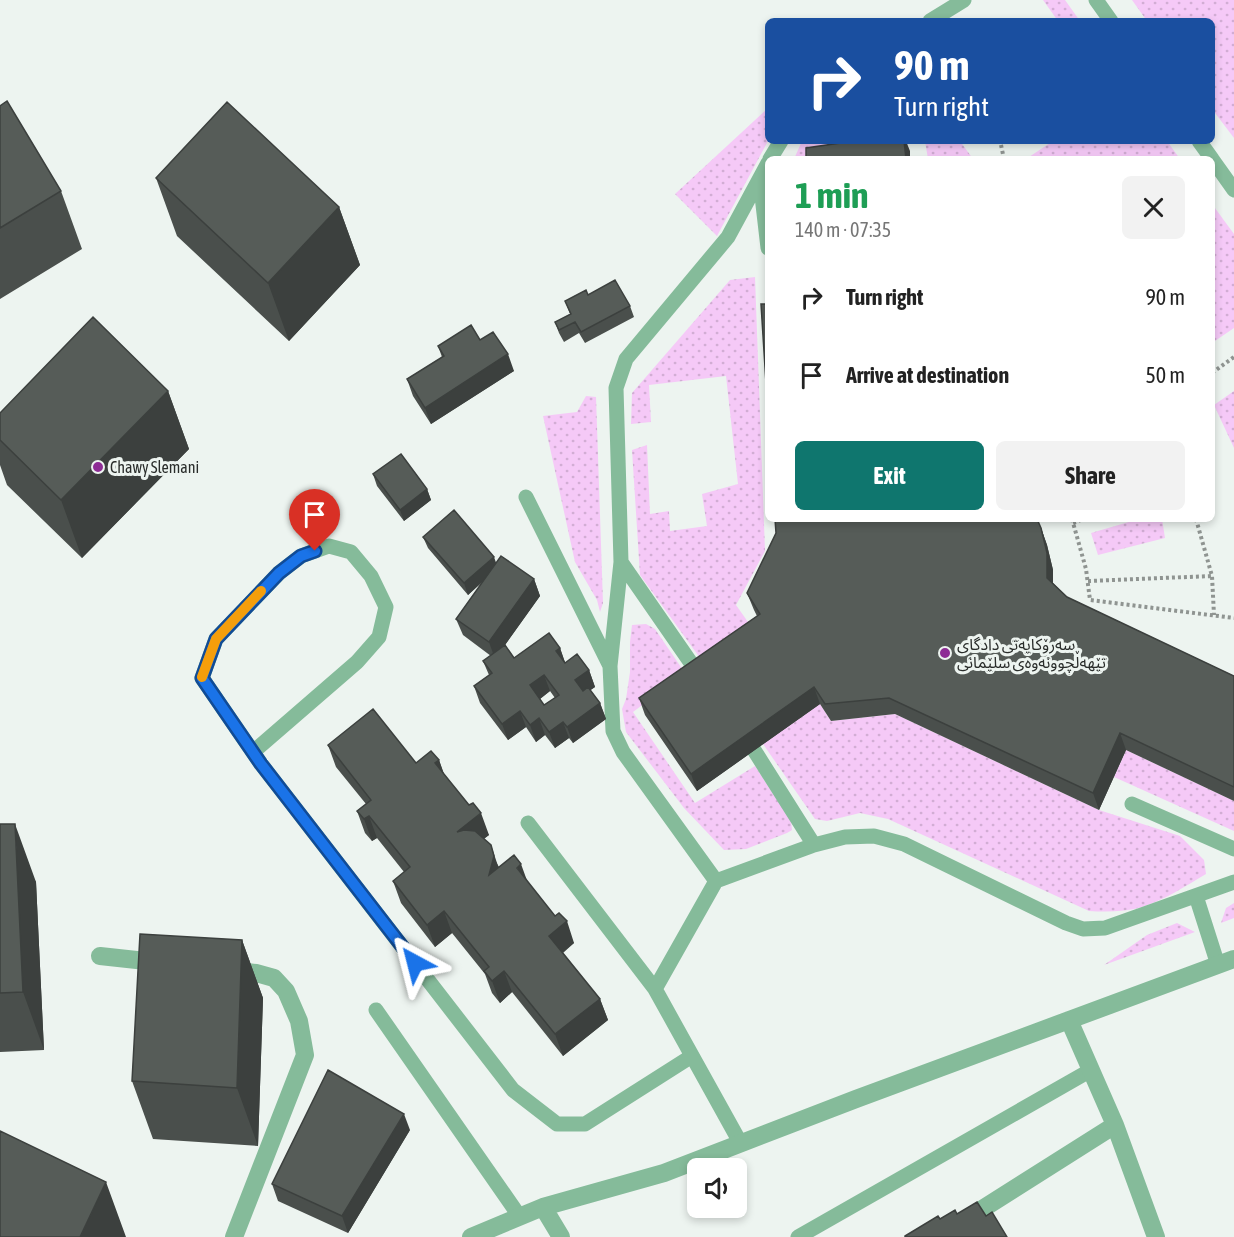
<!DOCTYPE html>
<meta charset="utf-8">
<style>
body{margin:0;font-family:"Asap Condensed","Noto Sans Arabic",sans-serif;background:#f2f2f2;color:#222;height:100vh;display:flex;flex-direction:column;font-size:22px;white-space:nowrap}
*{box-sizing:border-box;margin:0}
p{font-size:20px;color:#767676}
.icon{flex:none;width:33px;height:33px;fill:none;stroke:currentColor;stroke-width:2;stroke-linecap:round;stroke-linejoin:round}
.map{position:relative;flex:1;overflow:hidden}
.drawer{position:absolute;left:765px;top:156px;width:450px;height:366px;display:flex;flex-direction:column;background:#fff;border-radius:9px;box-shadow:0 3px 9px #0003}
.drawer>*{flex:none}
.top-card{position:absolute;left:765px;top:18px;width:450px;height:126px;border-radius:9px;box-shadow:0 3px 9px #0003;background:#1a4fa0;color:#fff;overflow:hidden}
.buttons{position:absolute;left:687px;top:1158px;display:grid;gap:12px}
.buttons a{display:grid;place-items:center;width:60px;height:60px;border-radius:9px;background:#fff;box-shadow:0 3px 9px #0003;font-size:30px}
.pin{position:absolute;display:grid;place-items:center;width:51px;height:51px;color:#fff;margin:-62px -26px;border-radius:50% 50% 50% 0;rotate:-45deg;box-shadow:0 0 6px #0007}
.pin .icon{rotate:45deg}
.me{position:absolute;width:66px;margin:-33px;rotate:322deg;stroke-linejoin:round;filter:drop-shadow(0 0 4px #0008)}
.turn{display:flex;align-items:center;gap:21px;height:126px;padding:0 30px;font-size:27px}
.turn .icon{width:78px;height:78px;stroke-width:2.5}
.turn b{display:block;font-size:42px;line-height:51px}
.round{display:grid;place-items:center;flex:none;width:63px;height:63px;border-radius:9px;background:#f2f2f2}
.summary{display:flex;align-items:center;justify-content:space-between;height:102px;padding:0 30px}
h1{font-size:36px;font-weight:700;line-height:45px;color:#1e9e55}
.cta{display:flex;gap:12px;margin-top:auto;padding:12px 30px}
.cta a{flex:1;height:69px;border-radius:9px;background:#0f766e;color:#fff;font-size:24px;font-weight:700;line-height:69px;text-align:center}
.cta a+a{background:#f2f2f2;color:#222}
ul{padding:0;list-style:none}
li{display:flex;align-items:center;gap:18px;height:78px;padding:0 30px}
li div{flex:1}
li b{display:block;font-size:22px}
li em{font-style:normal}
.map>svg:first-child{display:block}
.park{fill:url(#park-dots)}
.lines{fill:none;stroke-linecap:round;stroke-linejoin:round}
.path{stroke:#8f9491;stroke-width:4;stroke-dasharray:3 3;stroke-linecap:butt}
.service{stroke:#85bb9a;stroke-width:15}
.minor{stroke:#85bb9a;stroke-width:18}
.wall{fill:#4a4f4c;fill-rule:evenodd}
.shaded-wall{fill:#3c403e}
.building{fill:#565c58;stroke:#3c403e;stroke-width:1.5;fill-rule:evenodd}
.route-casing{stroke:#114b97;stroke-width:15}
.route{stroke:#1a73e8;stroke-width:10}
.slow{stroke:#f59e0b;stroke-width:10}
.poi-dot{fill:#8d2c95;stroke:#edf4f0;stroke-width:2}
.labels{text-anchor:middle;stroke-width:6;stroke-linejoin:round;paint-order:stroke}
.poi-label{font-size:16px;fill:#2a2d2b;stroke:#edf4f0;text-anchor:start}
</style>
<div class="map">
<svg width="1234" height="1237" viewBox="0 0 1234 1237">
<defs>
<pattern id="park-dots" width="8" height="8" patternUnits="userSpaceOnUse" patternTransform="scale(1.5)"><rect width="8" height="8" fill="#f5c9f7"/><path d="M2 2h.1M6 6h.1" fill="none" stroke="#d2add4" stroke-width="1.8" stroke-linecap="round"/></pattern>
</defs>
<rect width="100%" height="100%" fill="#edf4f0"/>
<path class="park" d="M1043,0H1065L1080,21H1058Z
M1132,0H1234V138L1212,109V21H1147Z
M768,108V141L717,236L675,194Z
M802,141H924L810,154L811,159H794Z
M925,141H960L973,159H928Z
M1053,141H1167L1180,159H1028L1029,157Z
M1212,204L1234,234V328L1212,343Z
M755,277L765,551L736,605L748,622L700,658L640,575L632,450L647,445L650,514L669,511L670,531L707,526L702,494L738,484L726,376L649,385L651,422L631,424L632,393L730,280Z
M1234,391V448L1214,405Z
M586,396L596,397L603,603L600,612L597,600L575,562L543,416L577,412Z
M1139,519H1162L1165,538L1098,555L1091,533Z
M646,624L655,629L685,673L633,712L695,803L755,766L791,821L792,830L787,833L746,849L724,850L684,808L626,732L622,709L626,699L630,672V642L632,625Z
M820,704L831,721L895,714L1099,810L1180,836L1204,860L1206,874C1186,886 1164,900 1142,907C1125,912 1106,912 1089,911L888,819L860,813L827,821L815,819L763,744Z
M1126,750L1234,801V831L1114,777Z
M1234,903V918L1221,923L1226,908Z
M1177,923L1195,932L1104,965L1147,935Z"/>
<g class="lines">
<path class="path" d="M1001,145L1004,159
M1212,373L1234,357
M1072,519L1086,569L1090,600L1234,618
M1196,519L1212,576L1214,615
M1073,523L1083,519
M1088,581L1212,576"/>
<path class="service" d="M1096,0L1111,21
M930,21L964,0
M1199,141L1212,159
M770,159L781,141
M1212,159L1234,190
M760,179L768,248
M526,497L610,666
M621,562L700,676
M754,750L814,845
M253,752L357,662L379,637L386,607L371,576L351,552L329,546L301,556L279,573L216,639L202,678L261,764L513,1090L557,1124H585L692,1056
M1132,804L1234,849
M528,823L655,989
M716,881L623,752L613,731L610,666L621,562L616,388L626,359L728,237L768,163
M1196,896L1218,965
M376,1010L520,1217
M741,1144L655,989L716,881L814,845L845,837L874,836L904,844L1066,923L1083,929L1105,928L1234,882
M798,1237L1091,1070"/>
<path class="minor" d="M100,956L164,963
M230,970L256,973L274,978L286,991L299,1021L305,1055L234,1237
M1069,1020L1115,1125L1156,1237
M471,1237L543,1207
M561,1237L543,1207L664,1173L856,1099L1234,959
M938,1237L1115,1125"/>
</g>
<path class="wall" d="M0,106L61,191L82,249L0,299Z
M156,178L339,207L360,265L289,341L177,236Z
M588,295L630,306L634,317L585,343L579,333L564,342L559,333L555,322L570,314L565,301Z
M480,340L514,371L431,424L413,396L407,379L442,357L438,346Z
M168,391L189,449L82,558L7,485L0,465V413Z
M373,474L427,489L431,500L404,521L377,486Z
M1041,528L1047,545L1053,570V583L1067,597L1234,676V801L1126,750L1099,810L895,714L831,721L820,704L697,791L645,715L639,698L757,616L754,610L747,593Z
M423,537L496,563L534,579L540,596L505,645L514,658L560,648L565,663L589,670L595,687L590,690L600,703L606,719L573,743L569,738L555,748L545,735L536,742L526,727L508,740L480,703L474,686L489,675L483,661L491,656L463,635L456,619L483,581L468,595L428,548ZM550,691L555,698L544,705L540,699Z
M328,745L416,763L439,760L444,775L489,835L483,839L499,867L528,882L574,943L563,953L600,999L608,1020L563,1056L512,992L500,1003L492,993L485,974L452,933L435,947L401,903L393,881L404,872L377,838L372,841L365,833L357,811L366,804L336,767Z
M0,824L36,882L44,1050L0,1052Z
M242,940L263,998L258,1146L153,1139L132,1081Z
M410,1130L348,1233L278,1201L272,1184Z"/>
<path class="shaded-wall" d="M904,141H906L910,151V159H906Z
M339,207L360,265L289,341L268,283Z
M508,354L514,371L431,424L425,408Z
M168,391L189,449L82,558L61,500Z
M427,489L431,500L404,521L400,510Z
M1041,528L1047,545L1053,570V595L1047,578Z
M494,557L498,568L468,595L464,583Z
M534,579L540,596L495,659L489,642Z
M560,648L566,665L556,651Z
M589,670L595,687L581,697L575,680Z
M544,675L550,691L536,702L530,685Z
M814,687L820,704L697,791L691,774Z
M600,703L606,719L573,743L567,727Z
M520,711L526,727L508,740L502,724Z
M539,718L545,735L536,742L530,725Z
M563,722L569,738L555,748L549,732Z
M1120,733L1126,750L1099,810L1093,793Z
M439,760L447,782L435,763Z
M481,813L489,835L465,854L457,832Z
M369,816L377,838L372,841L364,819Z
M15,824L36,882L44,1050L23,992Z
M491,845L502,878L489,875Z
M521,864L529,886L517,868Z
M444,911L452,933L435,947L427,925Z
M567,921L574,943L557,957L549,936Z
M242,940L263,998L258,1146L237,1088Z
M504,971L512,992L500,1003L492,981Z
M600,999L608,1020L563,1056L555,1034Z
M404,1114L410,1130L348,1233L342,1216Z
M106,1182L126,1237H80Z"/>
<path class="building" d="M7,101L61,191L0,228V106Z
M227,102L339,207L268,283L156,178Z
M854,141H904L906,159H806V148Z
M615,280L630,306L581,332L575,322L559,330L555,322L571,314L565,301L586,290L588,295Z
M761,304H768V415Z
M93,317L168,391L61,500L0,440V413Z
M471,325L480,340L493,332L508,354L425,408L407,379L444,356L438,346Z
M401,454L427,489L400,510L373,474Z
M454,510L494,557L464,583L423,537Z
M775,519H1037L1041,528L1047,553V578L1067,597L1234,676V787L1120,733L1093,793L889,698L825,704L814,687L691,774L639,698L760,614L747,593L776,533Z
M501,556L534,579L489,642L456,619Z
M549,633L560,648L556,651L565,663L577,654L589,670L575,680L583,691L588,687L600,703L567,727L563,722L549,732L539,718L530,725L520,711L502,724L474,686L492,673L483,661L505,645L514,658ZM544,675L559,695L544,705L530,685Z
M373,709L416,763L431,751L439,760L435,763L469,805L473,803L481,813L457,832L464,830L475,831L491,845L494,856L489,875L514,855L521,864L517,868L555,916L559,913L567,921L549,936L600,999L555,1034L504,971L492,981L484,971L489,967L444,911L427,925L393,881L410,867L369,816L364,819L357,811L371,800L328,745Z
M0,824H15L23,992L0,993Z
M140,934L242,940L237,1088L132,1081Z
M328,1070L404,1114L342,1216L272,1184Z
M0,1131L106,1182L80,1237H0Z
M977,1202L986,1216L992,1212L1007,1237H905V1236L938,1216L940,1219L955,1210L957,1214Z"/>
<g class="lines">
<g class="route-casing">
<path id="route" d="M315,551L301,556L279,573L216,639L202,678L261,764L415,963"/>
</g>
<use href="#route" class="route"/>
<path class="slow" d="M202,677L216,639L261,591"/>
</g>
<g class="poi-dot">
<circle cx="98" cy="467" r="6"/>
<circle cx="945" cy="653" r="6"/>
</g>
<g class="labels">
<g class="poi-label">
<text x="110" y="473">Chawy Slemani</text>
<text x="957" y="650">سەرۆکایەتی دادگای<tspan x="957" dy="18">تێهەڵچوونەوەی سلێمانی</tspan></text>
</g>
</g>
</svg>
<div class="buttons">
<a><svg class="icon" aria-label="sound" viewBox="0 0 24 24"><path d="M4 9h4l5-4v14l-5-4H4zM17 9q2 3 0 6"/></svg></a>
</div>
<div class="pin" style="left:315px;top:551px;background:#d93025"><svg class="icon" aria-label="arrive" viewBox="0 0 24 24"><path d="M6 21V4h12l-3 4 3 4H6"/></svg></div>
<svg class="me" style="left:415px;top:963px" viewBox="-20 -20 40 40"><path d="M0-17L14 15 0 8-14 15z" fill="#1a73e8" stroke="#fff" stroke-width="4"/></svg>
<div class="top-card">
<div class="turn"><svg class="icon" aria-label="right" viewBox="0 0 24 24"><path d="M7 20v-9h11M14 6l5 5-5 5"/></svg><div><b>90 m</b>Turn right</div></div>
</div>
<section class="drawer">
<div class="summary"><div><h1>1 min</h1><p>140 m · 07:35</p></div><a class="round"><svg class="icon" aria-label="close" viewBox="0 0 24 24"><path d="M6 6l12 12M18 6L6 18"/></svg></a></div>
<ul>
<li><svg class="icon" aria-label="right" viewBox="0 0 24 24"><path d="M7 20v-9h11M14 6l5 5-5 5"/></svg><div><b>Turn right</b></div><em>90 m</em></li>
<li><svg class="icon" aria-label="arrive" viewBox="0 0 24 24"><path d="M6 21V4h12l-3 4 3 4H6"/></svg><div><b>Arrive at destination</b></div><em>50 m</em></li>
</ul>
<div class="cta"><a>Exit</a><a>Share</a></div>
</section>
</div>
